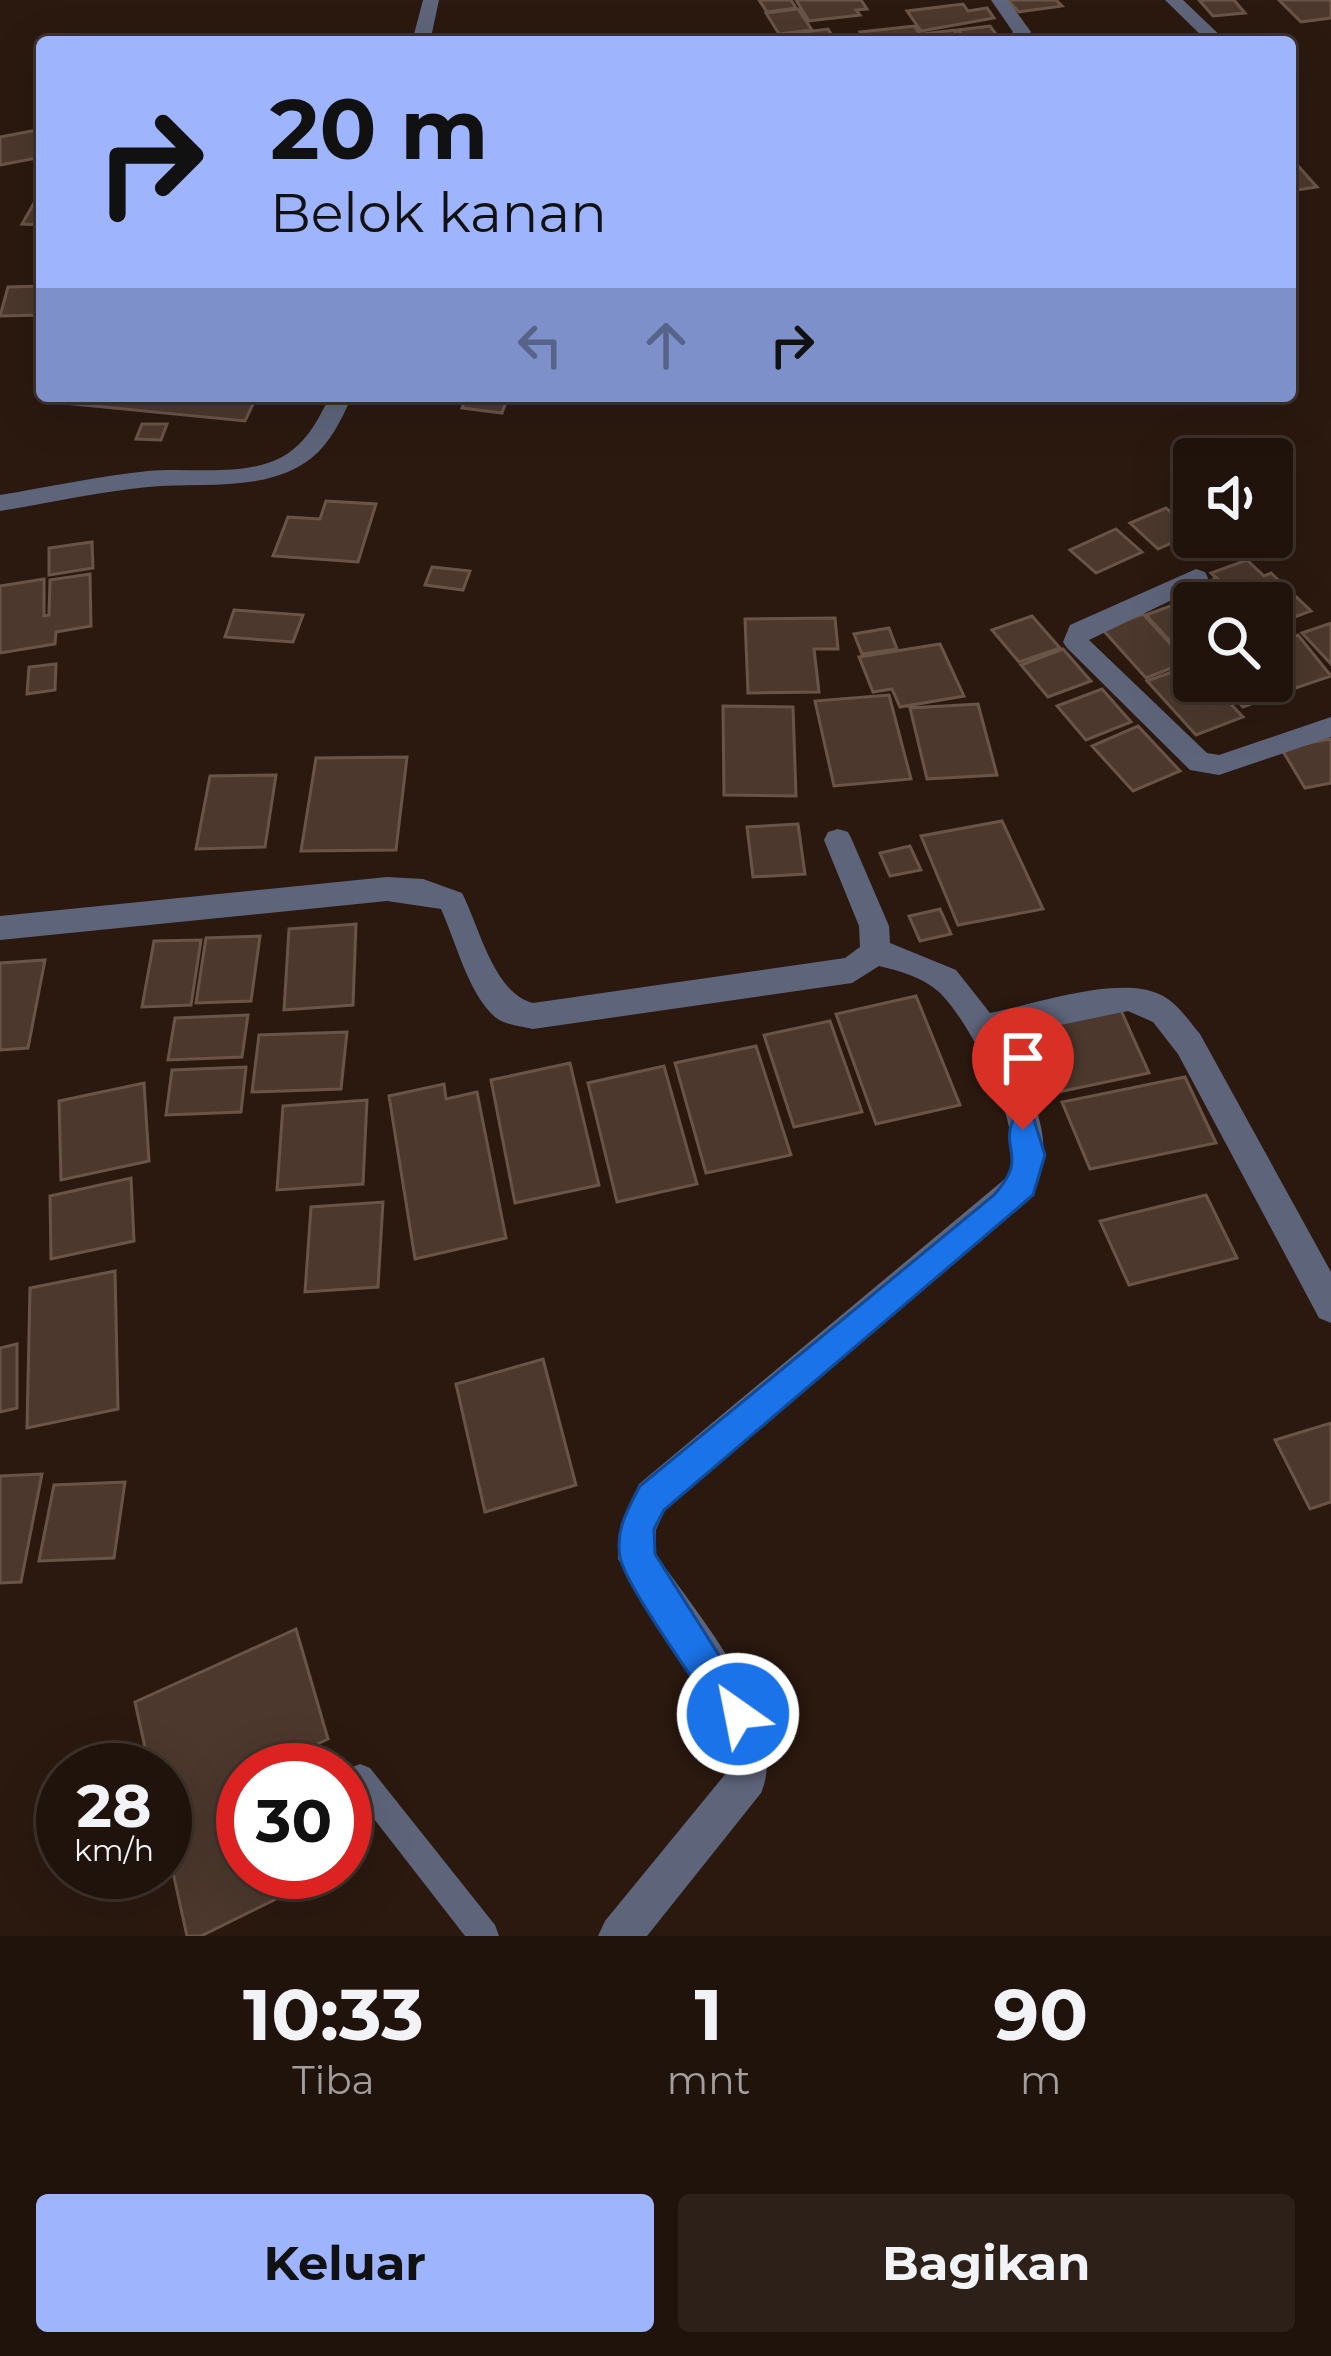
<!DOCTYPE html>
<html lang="id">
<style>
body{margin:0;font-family:Montserrat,sans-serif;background:#2d2019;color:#f1f3f6;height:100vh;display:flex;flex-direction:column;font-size:45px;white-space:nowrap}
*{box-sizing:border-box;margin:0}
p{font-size:39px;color:#a29e9d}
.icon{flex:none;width:66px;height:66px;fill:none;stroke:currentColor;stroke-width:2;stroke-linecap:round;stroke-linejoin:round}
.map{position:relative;height:1936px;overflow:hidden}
.details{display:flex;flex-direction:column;background:#20130b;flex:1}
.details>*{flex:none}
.hud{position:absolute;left:36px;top:36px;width:1260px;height:366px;border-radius:12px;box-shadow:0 12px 48px #0002,0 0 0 3px #3d322c;background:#9eb4fd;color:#111;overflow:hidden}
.controls{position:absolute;left:1173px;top:438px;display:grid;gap:24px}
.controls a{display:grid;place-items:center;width:120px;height:120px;border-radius:12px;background:#20130b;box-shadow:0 12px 48px #0002,0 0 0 3px #3d322c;font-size:60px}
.speed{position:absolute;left:36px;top:1743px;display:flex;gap:24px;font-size:60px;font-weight:700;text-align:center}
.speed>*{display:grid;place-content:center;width:156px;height:156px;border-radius:50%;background:#20130b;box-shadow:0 12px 48px #0002,0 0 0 3px #3d322c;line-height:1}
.speed small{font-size:30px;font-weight:400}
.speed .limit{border:18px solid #d22;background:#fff;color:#111}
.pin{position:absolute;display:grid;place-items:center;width:102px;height:102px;color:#fff;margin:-123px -51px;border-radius:50% 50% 50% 0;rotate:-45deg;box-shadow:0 0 12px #0007}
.pin .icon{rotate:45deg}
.me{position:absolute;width:132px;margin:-66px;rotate:327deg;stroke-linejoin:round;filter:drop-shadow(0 0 9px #0008)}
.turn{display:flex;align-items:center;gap:42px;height:252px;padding:0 36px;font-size:54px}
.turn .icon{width:156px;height:156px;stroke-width:2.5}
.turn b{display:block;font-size:84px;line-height:102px}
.lanes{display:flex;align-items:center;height:114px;padding:0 36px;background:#0003;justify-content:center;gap:60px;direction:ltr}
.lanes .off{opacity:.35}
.eta{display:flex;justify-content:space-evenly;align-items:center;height:204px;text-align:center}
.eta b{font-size:72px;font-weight:700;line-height:84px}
.action{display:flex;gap:24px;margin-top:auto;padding:24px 36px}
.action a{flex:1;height:138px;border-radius:12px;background:#9eb4fd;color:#111;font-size:48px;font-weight:700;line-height:138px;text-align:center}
.action a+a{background:#2d2019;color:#f1f3f6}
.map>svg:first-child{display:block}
.building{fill:#4c382d;stroke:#6a5448;stroke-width:3}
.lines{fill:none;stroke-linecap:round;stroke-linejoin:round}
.service{fill:#5e657b;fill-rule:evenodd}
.minor{fill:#5e657b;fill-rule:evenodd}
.route{fill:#1a73e8;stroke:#114b97;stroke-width:3}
</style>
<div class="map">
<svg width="1331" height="1936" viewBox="0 0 1331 1936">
<rect width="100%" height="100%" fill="#2b190f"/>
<path class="building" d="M759,0H791L796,8L767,12Z
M796,0H861L867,9L856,10L860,15L809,21Z
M1008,0H1056L1062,6L1019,12Z
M1199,0H1234L1245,13L1213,16Z
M1279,0H1331V18L1301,22Z
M963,4L968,11L987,8L994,18L921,31L907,11Z
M798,9L812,30L779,34L766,13Z
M914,26L925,42H866L860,32Z
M990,26L1001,41L967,42L958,30Z
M828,29L836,42H793L789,34Z
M954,30L963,42H930L924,34Z
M42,129V157L0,165V137Z
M1290,157L1317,187L1290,191Z
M42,189V225L22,224Z
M42,286V315L0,316L8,287Z
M57,396H257L245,421L53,402Z
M467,396H508L502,413L462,408Z
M142,424H167L161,440L136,439Z
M326,501L376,504L358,562L273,556L288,517L320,519Z
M1166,508L1194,533L1158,549L1130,523Z
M1116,529L1142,552L1096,573L1070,550Z
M92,542L93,568L49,575V548Z
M1247,560L1264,576L1271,573L1311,611L1273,625L1272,603H1242L1211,573Z
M432,567L470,571L463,590L425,585Z
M90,574L91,626L56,632L55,644L0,653V586L44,579V616L49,615L50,580Z
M1217,578L1242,603L1194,604L1182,592Z
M1187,600L1194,608V650L1182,654L1146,615Z
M234,610L303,615L293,642L225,637Z
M1143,614L1187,662L1146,678L1102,629Z
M1032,616L1060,648L1019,662L992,630Z
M835,618L838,649H814L819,692L748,693L745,619Z
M1331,623V664L1302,633Z
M889,628L897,649L862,654L854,634Z
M1298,635L1331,676L1287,691L1272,674V644Z
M940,644L964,696L900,707L892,689L873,692L859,657Z
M1063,649L1091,681L1048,697L1021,665Z
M56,664L55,690L27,694L29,667Z
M1194,664V681H1209L1243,717L1196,735L1147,681Z
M1272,680L1283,692L1243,707L1219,681Z
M1102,689L1131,722L1086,740L1057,706Z
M889,695L911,779L834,786L815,701Z
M978,704L997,775L927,779L910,708Z
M723,706L793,707L796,796L724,795Z
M1138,726L1180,771L1133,791L1092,746Z
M1331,739V783L1305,788L1281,748Z
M407,757L396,850L301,851L316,758Z
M276,775L265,847L196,849L210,776Z
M1002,821L1043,909L958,925L921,836Z
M798,824L805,874L753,877L747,827Z
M910,846L921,870L890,876L880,853Z
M940,909L951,934L920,941L909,916Z
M356,924L353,1005L284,1010L289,929Z
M260,936L251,1001L196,1003L206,938Z
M201,940L191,1005L142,1007L154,941Z
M45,960L28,1048L0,1050V963Z
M916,996L960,1105L876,1124L836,1014Z
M1119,1006L1149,1073L1049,1094L1020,1024Z
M248,1015L242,1057L168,1060L175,1018Z
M830,1021L862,1112L794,1127L764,1035Z
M347,1032L341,1089L252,1092L259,1035Z
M756,1046L791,1155L706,1173L675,1063Z
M570,1063L599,1185L515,1203L491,1080Z
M664,1066L697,1184L617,1202L588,1083Z
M246,1067L241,1112L166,1115L172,1070Z
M1185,1077L1216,1143L1090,1169L1062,1102Z
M144,1083L149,1161L61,1180L59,1101Z
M444,1084L446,1099L477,1092L506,1238L415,1259L389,1096Z
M367,1100L363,1184L277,1190L283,1106Z
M131,1178L134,1241L51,1259L50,1196Z
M1206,1195L1237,1258L1129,1285L1100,1221Z
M383,1202L378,1287L305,1292L311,1207Z
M115,1271L118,1409L27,1428L30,1288Z
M17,1344V1408L0,1412V1348Z
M543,1359L576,1485L485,1512L456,1384Z
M1331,1423V1502L1310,1509L1275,1440Z
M42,1474L21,1582L0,1583V1476Z
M125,1482L114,1558L39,1561L54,1485Z
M296,1629L328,1739L298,1753L302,1770H243V1872L329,1873L201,1936H187L165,1836V1770H150L135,1702Z"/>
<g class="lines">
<path class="service" d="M360,1764L370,1768L495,1925L499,1936H465L350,1788L346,1778L350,1768Z"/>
<path class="minor" d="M423,0H439L430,42H412Z
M991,0H1008L1031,32L1023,42H1005L1013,32Z
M1165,0H1183L1227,42H1208Z
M330,396H352C339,425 326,453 296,468C252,491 196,482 148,487C98,492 49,503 0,511V495C49,487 98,476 148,471C188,467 240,477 278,459C305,446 317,422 330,396Z
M1196,569L1205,572L1208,578L1205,584L1089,640L1207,753L1219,755L1331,717V737L1219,775L1190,770L1067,648L1063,642L1070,625Z
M838,829L848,832L852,840L889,926L890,943L956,970L990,1013C1035,1004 1118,975 1159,994C1177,1002 1188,1020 1200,1034L1331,1272V1323L1319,1318L1178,1054L1153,1022L1128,1011L1003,1037C1029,1087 1063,1146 1030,1199L665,1510L656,1530V1554C695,1613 792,1721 761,1793L647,1936H598L605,1921L727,1772L721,1724L618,1559C618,1529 626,1511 639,1484L1006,1178C1032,1138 970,1021 939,992C922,977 900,971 879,966L852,983L533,1029C521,1026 504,1025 495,1017C468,993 456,942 441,909L387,901L0,940V916L387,877L423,879L462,893C479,926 494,994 533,1003L845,958L860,947L859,926L824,840L828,832Z"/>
</g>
<path class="route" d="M1023,1116L1034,1120L1045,1155L1033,1195L664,1510L654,1529L655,1554L756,1714L751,1727L738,1732L725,1727C705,1695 625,1586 620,1557C615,1530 628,1509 640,1486L994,1195C1029,1157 1000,1150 1013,1120Z"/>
</svg>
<div class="controls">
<a><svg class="icon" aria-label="sound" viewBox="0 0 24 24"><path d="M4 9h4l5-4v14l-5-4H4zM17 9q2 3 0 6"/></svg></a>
<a><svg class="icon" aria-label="search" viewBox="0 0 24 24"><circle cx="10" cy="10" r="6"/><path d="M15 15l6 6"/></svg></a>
</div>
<div class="speed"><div>28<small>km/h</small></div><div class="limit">30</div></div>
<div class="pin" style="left:1023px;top:1130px;background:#d93025"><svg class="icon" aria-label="arrive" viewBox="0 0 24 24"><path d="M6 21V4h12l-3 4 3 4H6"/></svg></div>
<svg class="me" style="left:738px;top:1714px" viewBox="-20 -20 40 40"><circle r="17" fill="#1a73e8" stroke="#fff" stroke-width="3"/><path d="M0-11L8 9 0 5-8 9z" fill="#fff"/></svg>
<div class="hud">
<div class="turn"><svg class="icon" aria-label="right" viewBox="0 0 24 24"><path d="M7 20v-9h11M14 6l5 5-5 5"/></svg><div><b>20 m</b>Belok kanan</div></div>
<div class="lanes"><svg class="icon off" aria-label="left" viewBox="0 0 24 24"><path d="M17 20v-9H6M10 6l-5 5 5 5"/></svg><svg class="icon off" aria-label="ahead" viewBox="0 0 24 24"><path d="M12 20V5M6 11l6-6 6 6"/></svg><svg class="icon" aria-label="right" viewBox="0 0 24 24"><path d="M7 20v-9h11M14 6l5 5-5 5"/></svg></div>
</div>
</div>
<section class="details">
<div class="eta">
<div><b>10:33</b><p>Tiba</p></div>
<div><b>1</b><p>mnt</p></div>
<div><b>90</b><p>m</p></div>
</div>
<div class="action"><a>Keluar</a><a>Bagikan</a></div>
</section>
